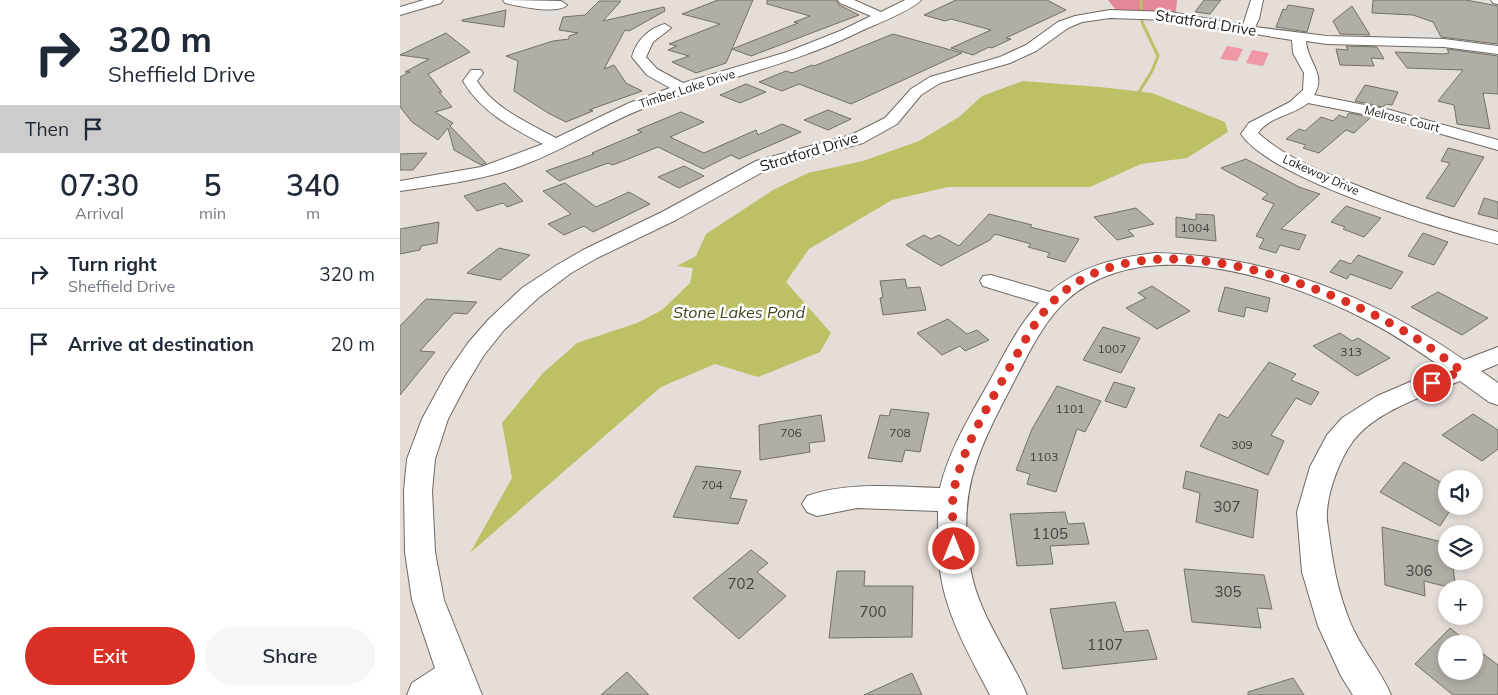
<!DOCTYPE html>
<meta charset="utf-8">
<style>
body{margin:0;font-family:Mulish,sans-serif;background:#f6f6f7;color:#1f2937;height:100vh;display:flex;flex-direction:column;font-size:19px;white-space:nowrap}
*{box-sizing:border-box;margin:0}
p{font-size:16px;color:#747a83}
.icon{flex:none;width:28px;height:28px;fill:none;stroke:currentColor;stroke-width:2;stroke-linecap:round;stroke-linejoin:round}
.map{position:relative;flex:1;overflow:hidden}
.panel{display:flex;flex-direction:column;background:#fff;width:400px}
.panel>*{flex:none}
.hud{background:#fff;color:#1f2937;overflow:hidden}
.buttons{position:absolute;left:1038px;top:470px;display:grid;gap:10px}
.buttons a{display:grid;place-items:center;width:45px;height:45px;border-radius:50%;background:#fff;box-shadow:0 2px 8px #0003;font-size:25px}
.pin{position:absolute;display:grid;place-items:center;width:42px;height:42px;color:#fff;margin:-21px;border:2px solid #fff;border-radius:50%;box-shadow:0 1px 5px #0007}
.me{position:absolute;width:55px;margin:-28px;rotate:0deg;stroke-linejoin:round;filter:drop-shadow(0 0 4px #0008)}
.turn{display:flex;align-items:center;gap:18px;height:105px;padding:0 25px;font-size:22px}
.turn .icon{width:65px;height:65px;stroke-width:2.5}
.turn b{display:block;font-size:35px;line-height:42px}
.then{display:flex;align-items:center;height:48px;padding:0 25px;background:#0003;gap:10px;font-size:19px}
.eta{display:flex;justify-content:space-evenly;align-items:center;height:85px;text-align:center}
.eta b{font-size:30px;font-weight:600;line-height:35px}
.primary-button{display:flex;gap:10px;margin-top:auto;padding:10px 25px}
.primary-button a{flex:1;height:58px;border-radius:30px;background:#d93025;color:#fff;font-size:20px;font-weight:600;line-height:58px;text-align:center}
.primary-button a+a{background:#f6f6f7;color:#1f2937}
ul{padding:0;list-style:none}
li{display:flex;align-items:center;gap:15px;height:70px;padding:0 25px;border-top:1px solid #e0e1e3}
li div{flex:1}
li b{display:block;font-size:19px}
li em{font-style:normal}
main{display:flex;flex:1;min-height:0}
.map>svg:first-child{display:block}
.green{fill:#f097a5}
.forest{fill:#e58998}
.water{fill:#bec066}
.lines{fill:none;stroke-linecap:round;stroke-linejoin:round}
.stream{stroke:#bec066;stroke-width:3}
.building{fill:#b2aea7;stroke:#737069}
.minor-casing{stroke:#6f6964;stroke-width:2}
.minor{fill:#fff;fill-rule:evenodd}
.route{stroke:#d93025;stroke-width:9;stroke-dasharray:0 16.2}
.labels{text-anchor:middle;stroke-width:5;stroke-linejoin:round;paint-order:stroke}
.far-street-label{font-size:12px;fill:#1e1c1a;stroke:#fff}
.number-label{font-size:12px;fill:#43403d}
.street-label{font-size:15px;fill:#1e1c1a;stroke:#fff}
.near-number-label{font-size:15px;fill:#43403d}
.water-label{font-size:16px;font-style:italic;fill:#42431d;stroke:#fff}
</style>
<main>
<section class="panel">
<div class="hud">
<div class="turn"><svg class="icon" aria-label="right" viewBox="0 0 24 24"><path d="M7 20v-9h11M14 6l5 5-5 5"/></svg><div><b>320 m</b>Sheffield Drive</div></div>
<div class="then">Then<svg class="icon" aria-label="arrive" viewBox="0 0 24 24"><path d="M6 21V4h12l-3 4 3 4H6"/></svg></div>
</div>
<div class="eta">
<div><b>07:30</b><p>Arrival</p></div>
<div><b>5</b><p>min</p></div>
<div><b>340</b><p>m</p></div>
</div>
<ul>
<li><svg class="icon" aria-label="right" viewBox="0 0 24 24"><path d="M7 20v-9h11M14 6l5 5-5 5"/></svg><div><b>Turn right</b><p>Sheffield Drive</p></div><em>320 m</em></li>
<li><svg class="icon" aria-label="arrive" viewBox="0 0 24 24"><path d="M6 21V4h12l-3 4 3 4H6"/></svg><div><b>Arrive at destination</b></div><em>20 m</em></li>
</ul>
<div class="primary-button"><a>Exit</a><a>Share</a></div>
</section>
<div class="map">
<svg width="1098" height="695" viewBox="0 0 1098 695">
<rect width="100%" height="100%" fill="#e5ddd8"/>
<path class="green" d="M827,46L843,49L837,61L820,59Z
M852,50L869,53L863,66L846,63Z"/>
<path class="forest" d="M708,0H777L776,12L716,10Z"/>
<path class="water" d="M623,81L700,87L752,93L825,122L828,132L787,158L741,164L690,187H548L492,200L409,249L386,282L431,333L420,352L358,377L315,364L261,387L70,553L112,478L102,423L143,373L177,343L237,323L262,310L290,283L293,268L277,266L296,256L306,234L373,190L408,173L463,161L519,141L559,117L582,96Z"/>
<g class="lines">
<path class="stream" d="M739,92L752,71L758,56L742,22L741,0"/>
</g>
<path class="building" d="M318,0H353L332,49L398,23L394,22L410,16L367,4V0H436L439,5L459,15L351,56L332,49L326,63L296,73L272,62L289,56L268,50L277,46L269,44L320,24L282,14Z
M556,0H647L666,10L606,38L611,39L592,48L589,47L573,55L551,48L591,30L551,19L545,21L524,15Z
M804,0H821L810,14L795,12Z
M973,0H1066L1098,6V44L1041,37L1033,22L1013,15L972,13Z
M199,1H221L203,21L264,7L265,11L229,31L225,30L204,69L214,65L226,83L242,91L189,110L193,111L166,122L148,113L114,91L118,61L106,56L153,41L169,39V36L178,33L159,30L163,17L185,15Z
M888,5L914,9L907,32L876,27L883,9L886,10Z
M952,6L970,35L940,34L933,21Z
M106,10L104,27L62,21V20Z
M46,33L70,52L28,74L42,92H39L52,107L35,112L53,123L50,126L86,163L81,165L54,150L48,128L38,140L12,122L0,107V77L10,72H5L29,59L0,55Z
M493,34L562,53L451,104L399,84L382,91L359,82L386,71L392,73L412,65L414,66Z
M946,46L977,47L984,59L971,58L974,66L940,65L936,49L948,50Z
M1047,49L1098,56V94L1083,93L1090,129L1057,124L1054,105L1038,101L1063,70L1007,68L995,52L1044,54L1049,53Z
M346,84L366,92L340,103L320,95Z
M965,85L998,92L992,105L986,104L983,107L955,101Z
M428,110L451,119L428,130L404,120Z
M281,112L304,122L270,137L304,153L356,130L358,135L382,124L401,132L339,159L331,155L303,169L258,147L213,165L208,163L159,181L146,171L194,154L192,153L242,132L237,130Z
M949,113L971,117L954,133L946,130L919,153L903,148L906,145L886,139L899,129L905,131L921,117L933,121L939,115L946,118Z
M1048,148L1084,157L1054,207L1026,198L1050,163L1041,161Z
M27,153L13,170H0V154Z
M846,159L899,187L920,194L881,229L906,235L899,250L880,245L876,253L859,248L864,239L856,236L874,204L862,199L868,194L821,168Z
M284,166L304,176L279,188L258,177Z
M105,183L123,201L107,207L103,203L77,211L64,196Z
M165,183L196,207L229,192L250,204L193,232L184,226L164,235L148,224L171,214L143,191Z
M1084,198L1098,202V219L1078,214Z
M946,206L981,218L964,237L943,229L945,227L931,222Z
M736,208L754,224L728,230L734,236L717,240L694,217Z
M589,214L632,225L630,227L679,239L665,262L647,257L650,253L628,247L631,244L595,234L590,240L541,266L506,245L524,235L531,239L539,235L559,246Z
M796,214L814,215L816,241L776,237V217L796,220Z
M39,222L37,243L21,246L20,250L0,254V229Z
M1023,233L1048,242L1034,265L1008,256Z
M99,248L130,255L100,280L67,273Z
M958,255L1003,272L991,289L950,274L947,279L930,272L940,260L951,264Z
M505,279L507,288L520,287L526,310L483,315L480,298L483,297L480,281Z
M752,286L790,311L757,329L726,308L746,298L738,293Z
M825,287L870,298L867,312L846,307L844,317L818,311Z
M1038,292L1088,318L1062,335L1011,307Z
M26,299L77,302L67,314L54,313L20,351L35,352L0,395V326Z
M548,319L567,334L577,330L589,340L565,351L560,346L542,355L517,333Z
M703,327L740,338L721,373L683,360Z
M940,333L952,341L958,338L990,358L957,376L913,346Z
M869,362L896,374L891,380L919,392L911,405L896,398L871,435L884,441L868,475L800,446L819,414L828,418Z
M714,382L735,388L726,408L705,401Z
M657,386L701,401L685,432L677,429L656,492L627,484L630,474L616,470L632,429Z
M491,409L529,413L520,452L505,450L502,462L468,458L480,415L489,416Z
M1073,414L1098,430V449L1082,461L1042,435Z
M421,415L425,441L409,443L410,452L360,460L359,425Z
M1004,462L1046,485V506H1053L1040,526L980,492Z
M296,466L341,471L330,498L347,500L338,524L273,517Z
M786,471L858,490L853,538L796,522L800,493L783,488Z
M665,512L668,524L684,523L689,544L650,546L653,564L617,566L610,514Z
M982,527L1046,543V561H1052L1056,589L1024,581L1025,596L985,585Z
M351,550L368,563L357,572L386,596L339,639L293,598Z
M784,569L864,575L872,609L857,608L861,628L792,622Z
M437,571H465L464,586H513L512,637L429,638Z
M715,602L724,632L748,630L757,659L663,669L650,609Z
M1050,628L1070,644H1046V671H1074V647L1098,665V695H1053L1015,664Z
M227,672L249,695H201Z
M512,673L522,695H464Z
M893,678L904,695H848V692Z"/>
<g class="lines">
<g class="minor-casing">
<path id="minor" d="M24,0H43L41,3L0,15V7Z
M103,0L161,1L167,5C157,15 118,6 105,3Z
M438,0H454L481,12L505,0H521C513,10 474,25 461,31C391,66 314,80 242,109C199,126 160,153 115,168C78,181 39,185 0,191V181L81,167L143,144C112,128 81,112 63,81L71,70H81L83,73L77,81C95,109 128,123 156,138L229,103L270,88L247,75L232,57C236,41 249,28 265,24L271,28L253,42L246,57L257,69L283,83L387,52L440,31L471,16L440,3Z
M851,0H863L859,19L855,27L927,36L1044,39L1098,46V54L1044,47L927,44L906,41C907,62 927,74 914,95L990,110L1098,140V150L988,119L908,103C894,115 868,117 858,133C886,158 921,172 956,185C1002,204 1050,219 1098,232V244C1042,230 872,180 841,134L849,123L890,102L903,90L904,73L893,53L892,40L770,20L710,18L682,22L668,28L636,51L610,63L540,83L521,95L497,124L463,143L368,169L276,220L197,258L171,273L138,298L104,330L84,355L67,383L48,419L35,459L32,491L35,552L44,600L82,695H7L12,683L35,668L12,600L5,552L4,491L7,459L22,419L46,375L68,343L88,320L122,288L157,265L183,250L262,212L356,161L451,135L485,118L511,89L530,77L600,57L626,45L658,22L675,16L710,10L770,12L843,25Z
M1091,0H1098V4L1093,3Z
M754,253C868,255 972,296 1064,360L1098,347V364L1081,371L1098,383V405L1089,402L1060,381C1030,393 982,410 960,433C943,449 928,489 927,512C926,519 928,527 929,534C933,566 938,592 950,622C961,649 980,669 991,695H953L941,676L918,626L902,572L897,512L910,467L927,435L942,418L977,396L1043,368C1020,352 997,336 972,323C891,280 748,230 668,299C641,323 626,359 609,391C575,456 557,496 571,572C580,617 609,653 627,695H590C571,658 548,619 541,577C537,555 538,533 538,511L457,508L417,516L407,512L402,504L407,496C450,481 495,487 540,488C549,450 569,418 588,384C603,357 617,327 639,303L583,286L580,281L583,276L591,275L650,292C680,266 716,258 754,253Z"/>
</g>
<use href="#minor" class="minor"/>
</g>
<g class="lines">
<path class="route" d="M554,549C554,529 550,504 555,485C565,444 587,408 607,372C623,345 637,314 661,294C749,218 923,282 1009,334C1028,345 1045,359 1062,371L1032,383"/>
</g>
<g class="labels">
<g class="far-street-label">
<text transform="translate(287 89) rotate(-18)" y="4">Timber Lake Drive</text>
<text transform="translate(1002 119) rotate(14)" y="4">Melrose Court</text>
<text transform="translate(921 175) rotate(24)" y="4">Lakeway Drive</text>
</g>
<g class="number-label">
<text x="795" y="232">1004</text>
<text x="712" y="353">1007</text>
<text x="951" y="356">313</text>
<text x="670" y="413">1101</text>
<text x="391" y="437">706</text>
<text x="500" y="437">708</text>
<text x="842" y="449">309</text>
<text x="644" y="461">1103</text>
<text x="312" y="489">704</text>
</g>
<g class="street-label">
<text transform="translate(806 23) rotate(9)" y="5">Stratford Drive</text>
<text transform="translate(409 152) rotate(-17)" y="5">Stratford Drive</text>
</g>
<g class="near-number-label">
<text x="827" y="512">307</text>
<text x="650" y="539">1105</text>
<text x="1019" y="576">306</text>
<text x="341" y="589">702</text>
<text x="828" y="597">305</text>
<text x="473" y="617">700</text>
<text x="705" y="650">1107</text>
</g>
<g class="water-label">
<text x="339" y="318">Stone Lakes Pond</text>
</g>
</g>
</svg>
<div class="buttons">
<a><svg class="icon" aria-label="sound" viewBox="0 0 24 24"><path d="M4 9h4l5-4v14l-5-4H4zM17 9q2 3 0 6"/></svg></a>
<a><svg class="icon" aria-label="layers" viewBox="0 0 24 24"><path d="M12 4l9 5-9 5-9-5zM3 14l9 5 9-5"/></svg></a>
<a>+</a>
<a>−</a>
</div>
<div class="pin" style="left:1032px;top:383px;background:#d93025"><svg class="icon" aria-label="arrive" viewBox="0 0 24 24"><path d="M6 21V4h12l-3 4 3 4H6"/></svg></div>
<svg class="me" style="left:554px;top:549px" viewBox="-20 -20 40 40"><circle r="17" fill="#d93025" stroke="#fff" stroke-width="3"/><path d="M0-11L8 9 0 5-8 9z" fill="#fff"/></svg>
</div>
</main>
